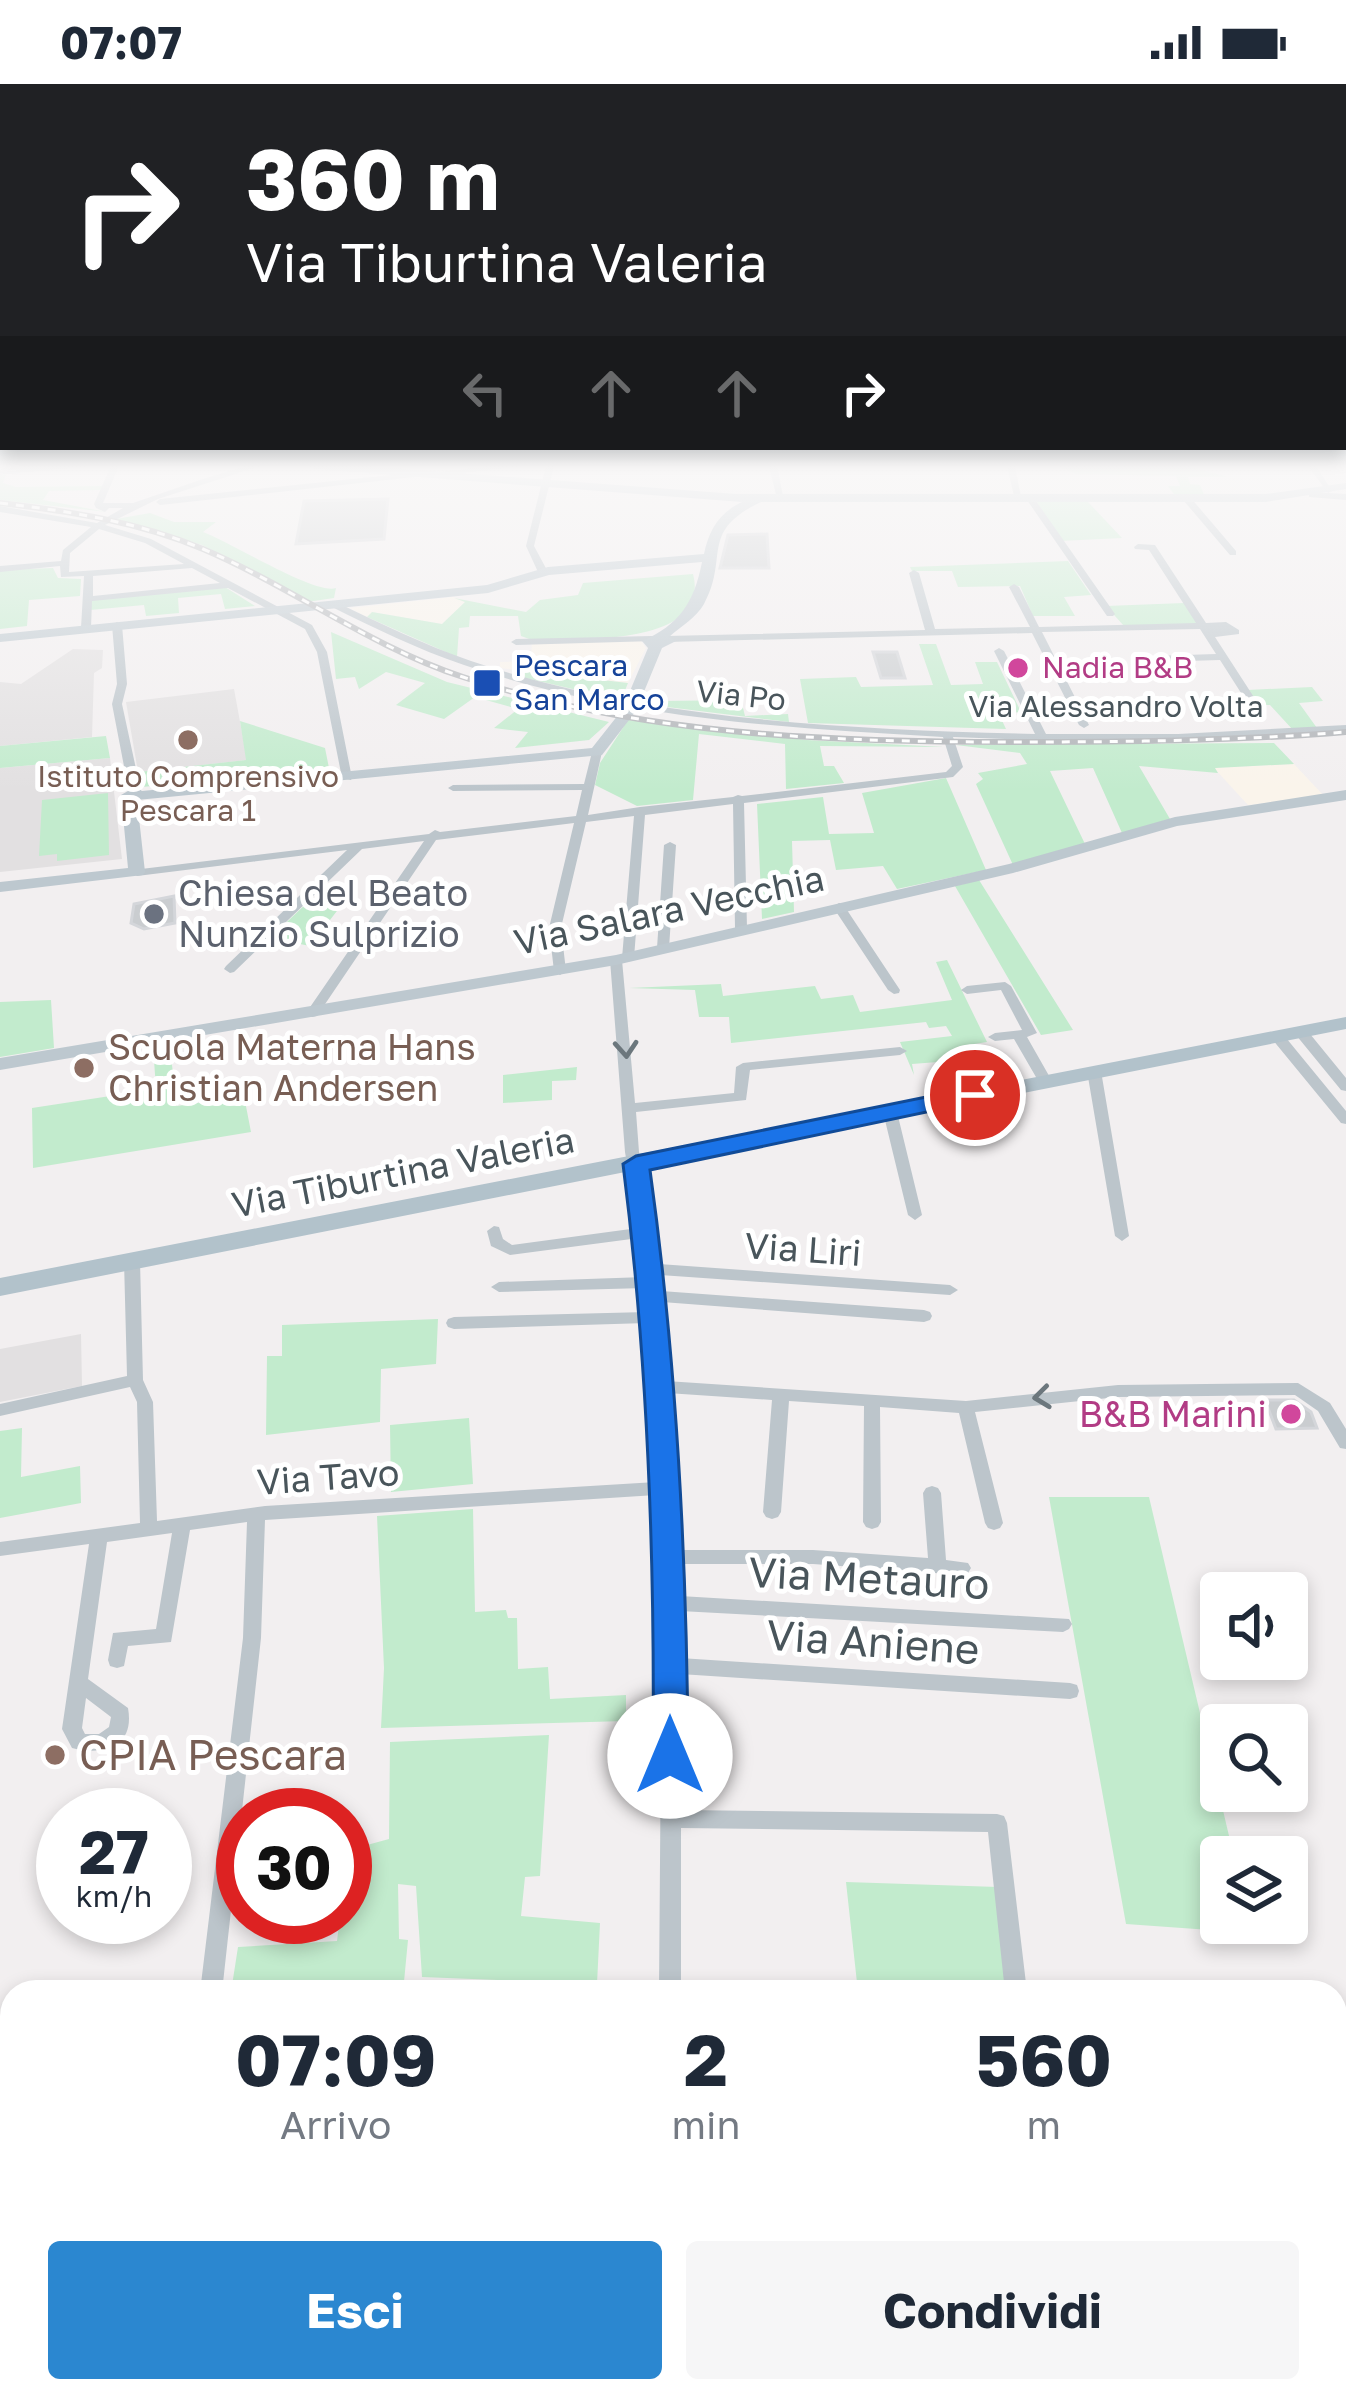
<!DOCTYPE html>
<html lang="it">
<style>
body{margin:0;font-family:"Golos Text",sans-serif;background:#f6f6f7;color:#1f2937;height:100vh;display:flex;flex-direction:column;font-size:45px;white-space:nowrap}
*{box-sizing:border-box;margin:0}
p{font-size:39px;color:#747a83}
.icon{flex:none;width:66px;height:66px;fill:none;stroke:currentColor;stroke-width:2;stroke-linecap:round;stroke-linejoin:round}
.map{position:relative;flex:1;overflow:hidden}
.side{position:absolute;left:0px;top:1896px;width:1347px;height:423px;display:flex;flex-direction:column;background:#fff;border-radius:36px 36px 0 0;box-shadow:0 6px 18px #0003}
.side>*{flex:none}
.hud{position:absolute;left:0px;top:0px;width:1347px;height:366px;box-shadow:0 6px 18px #0003;background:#202124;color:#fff;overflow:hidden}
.controls{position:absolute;left:1200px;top:1488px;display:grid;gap:24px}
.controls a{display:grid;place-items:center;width:108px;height:108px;border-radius:12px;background:#fff;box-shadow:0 6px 18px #0003;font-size:60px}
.speed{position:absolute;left:36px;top:1704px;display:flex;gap:24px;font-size:60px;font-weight:700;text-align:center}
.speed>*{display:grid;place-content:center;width:156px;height:156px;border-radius:50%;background:#fff;box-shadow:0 6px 18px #0003;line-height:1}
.speed small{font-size:30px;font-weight:400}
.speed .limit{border:18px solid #d22;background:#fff;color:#111}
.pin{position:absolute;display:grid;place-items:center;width:102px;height:102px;color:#fff;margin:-51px;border:6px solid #fff;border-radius:50%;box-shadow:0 3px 12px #0007}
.me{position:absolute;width:132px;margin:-66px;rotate:0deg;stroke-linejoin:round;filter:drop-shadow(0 0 9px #0008)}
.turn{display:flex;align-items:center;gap:42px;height:252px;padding:0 48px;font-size:54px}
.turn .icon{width:156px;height:156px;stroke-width:2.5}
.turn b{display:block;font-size:84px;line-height:102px}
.lanes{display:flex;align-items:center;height:114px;padding:0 48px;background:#0003;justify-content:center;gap:60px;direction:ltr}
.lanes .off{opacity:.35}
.eta{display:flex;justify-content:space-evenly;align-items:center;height:204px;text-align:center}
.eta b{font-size:72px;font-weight:700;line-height:84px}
.action{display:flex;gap:24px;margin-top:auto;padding:24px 48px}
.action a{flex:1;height:138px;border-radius:12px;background:#2b87d0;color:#fff;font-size:48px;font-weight:700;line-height:138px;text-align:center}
.action a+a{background:#f6f6f7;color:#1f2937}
.status{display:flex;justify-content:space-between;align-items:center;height:84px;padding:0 60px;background:#fff;direction:ltr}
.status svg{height:33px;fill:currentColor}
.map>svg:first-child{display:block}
.commercial{fill:#faf4eb}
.education{fill:#e2e0e1}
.green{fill:#c2ebcd}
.building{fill:#cacdd0;stroke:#d4d6da;stroke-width:3}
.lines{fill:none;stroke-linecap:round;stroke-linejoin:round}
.street{fill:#bcc5cb;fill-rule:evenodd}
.secondary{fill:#bdc8cf;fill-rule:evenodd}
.primary{fill:#b2c2cb;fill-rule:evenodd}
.rail-casing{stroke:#b2b5b9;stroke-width:6}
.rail{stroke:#fff;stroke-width:3;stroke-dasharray:8;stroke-linecap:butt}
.oneway{stroke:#6c777d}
.route{fill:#1a73e8;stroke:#114b97;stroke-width:3}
.hotel-dot{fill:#d1479c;stroke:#fff;stroke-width:4.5}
.transit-dot{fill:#1a4fb4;stroke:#fff;stroke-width:4.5}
.education-dot{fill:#8d6e63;stroke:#fff;stroke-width:4.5}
.worship-dot{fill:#6b7280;stroke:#fff;stroke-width:4.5}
.labels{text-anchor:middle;stroke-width:10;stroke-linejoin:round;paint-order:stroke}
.far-transit-label{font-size:30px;fill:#164399;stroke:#fff;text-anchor:start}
.far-hotel-label{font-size:30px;fill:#b23c85;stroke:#fff;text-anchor:start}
.far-street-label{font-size:30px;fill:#49555b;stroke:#fff}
.far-education-label{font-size:30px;fill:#785e54;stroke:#fff}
.worship-label{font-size:36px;fill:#5b616d;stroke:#fff;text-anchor:start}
.street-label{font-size:36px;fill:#49555b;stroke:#fff}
.education-label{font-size:36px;fill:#785e54;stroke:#fff;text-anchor:start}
.hotel-label{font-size:36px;fill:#b23c85;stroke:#fff;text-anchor:end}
.near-street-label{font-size:42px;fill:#49555b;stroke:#fff}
.near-education-label{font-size:42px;fill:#785e54;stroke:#fff;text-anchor:start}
</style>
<div class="status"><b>07:07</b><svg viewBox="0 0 49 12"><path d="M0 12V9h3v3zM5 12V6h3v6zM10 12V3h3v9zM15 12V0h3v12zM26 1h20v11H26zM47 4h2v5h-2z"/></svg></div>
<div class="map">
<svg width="1346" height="2317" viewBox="0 0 1346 2317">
<rect width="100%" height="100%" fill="#f2eff0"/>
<path class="commercial" d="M453,513L466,517L442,540L373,528L367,533L350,524Z
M638,553L646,564L628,599L500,584V578L531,577L532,556Z
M1294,680L1324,712L1248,721L1214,684Z"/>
<path class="education" d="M73,565L103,566L102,584L94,589L92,653L0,662V598L21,600Z
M234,605L247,676L138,688L126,618Z
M110,674L122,775L0,788V684Z
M81,1250L82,1302L0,1318V1265Z"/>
<path class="green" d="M1057,382H1187L1228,393H1188L1190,400L1200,401L1205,413H1176L1168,402H1180L1176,392L1076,390Z
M6,390L3,399L16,403L103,402L101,406L49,407L43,416L107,428L0,416V391Z
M1037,418H1088L1122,454L1060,457Z
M150,429L174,438H216L203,448C234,460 315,511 336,504L334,514L307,518L202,461L116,435Z
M1068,477L1091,511L1064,513L1075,532H1033L1020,502L958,503L952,487H912L910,483Z
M53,484L58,494L81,495L80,512L29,516L27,542L0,545V486Z
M693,490C712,564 573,555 532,556L521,552L518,532H470L469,543L459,544L457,573L367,533L372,528L442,540L465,518L454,514L526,528L540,516L578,511L583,499Z
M225,503L255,522L225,525L221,510L178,514L179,529L146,532L144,521L90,526L89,516Z
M1184,519L1200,541L1124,542L1106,522Z
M331,548L447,598L609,638L589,656L515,664L528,648L494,644L518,625L475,613L444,635L396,621L425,599L386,588L359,605L355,593L336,595Z
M919,560H936L951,601L983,600L975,578H997L1021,628L999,630L1006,645L808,639L800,595L856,593L861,603L933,601Z
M516,586L628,599L622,614L615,615L513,591Z
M1312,603L1323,617L1299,619L1317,644L1293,646L1270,621H1258L1247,606Z
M644,609H657L659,617L741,616L745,632L788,630L789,638L643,620Z
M628,636L807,656L945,663L820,662L824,682H834L844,699L786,705L785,660L699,650L693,716L637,722L595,701L600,679Z
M240,637L325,664L329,684L142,703L138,688L246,676Z
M106,652L110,674L0,684V662Z
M1274,659L1294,680L1215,684L1218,689L1139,682L1170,735L1122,749L1093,684L1050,687L1085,760L1013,781L976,700L983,695L978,689L1027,680L1020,669L956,661Z
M946,694L986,786L897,805L883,782L836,786L830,756L792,757L794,828L762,835L757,720L823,713L829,750L874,749L862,709Z
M108,709L109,771L57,777V770L39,772L42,716Z
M979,796L1073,946L1041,951L955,802Z
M309,817L340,823L310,862L270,854Z
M947,876L987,958L961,962L973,984L945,988L938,978L912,980L914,991L900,958L952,952L946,942L929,944L926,938L731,959L729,933H699L695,906L629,904L721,900L723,912L815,902L821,915L853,911L860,928L952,916L936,878Z
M51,916L54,964L0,973V918Z
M171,973L177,1022L244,1012L251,1048L33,1084L32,1024L156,1005L154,976Z
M577,983L576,996L552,997V1016L503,1019V991Z
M438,1235L436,1280L381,1285L380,1338L266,1351L267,1272H282V1241Z
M469,1334L473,1400L391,1408L390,1341Z
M22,1344L21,1393L80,1382L81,1419L0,1434V1347Z
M1049,1413H1149L1234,1773H1221V1839H1249L1252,1849L1126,1840Z
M473,1425L475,1528L506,1526L508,1534H517L518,1585L548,1583L550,1615L626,1611V1637L381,1644L384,1584L377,1432Z
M549,1651L540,1792L525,1793L521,1832L600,1839L597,1900L422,1893L416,1802L398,1800L399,1855L408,1856L403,1908H231L238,1863L337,1857L340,1833H345V1767L389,1755L390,1658Z
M846,1798L998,1803L1009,1908H858Z"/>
<path class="building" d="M388,415L384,455L296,460L304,417Z
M767,450L769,484H720L728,451Z
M873,568H897L905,594H881Z
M174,812L175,839L144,845L131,839L134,820Z
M1265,1316H1294L1311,1328L1317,1344L1276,1345Z"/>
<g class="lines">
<path class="street" d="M111,382H119L103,419H133L203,395L246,382H260L158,415L105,441L151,455L312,541L327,568L352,694L351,696L342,694L317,568L305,545L228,504L92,517L91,544L86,547L81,544L84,492L61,493L60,482L0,488V482L61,477L63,466L91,443L0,428V422L97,439L123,424H109L105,428L96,424L94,420ZM99,445L145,459L184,480L69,488L70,469ZM192,484L220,499L93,512V492Z
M491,382H521L431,393L427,391L431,389Z
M546,382H554L534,462L548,488L543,491L538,488L526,462Z
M769,382H777L784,417L777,415Z
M1007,382H1015L1022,418L1015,416Z
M1308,382H1316L1332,407L1328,409L1346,410V416L1309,413V409H1328Z
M420,388H423V392L160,421L156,418L160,415Z
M1184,413H1190L1236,467V471H1230L1184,417Z
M1028,414H1034L1115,530L1113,532H1107L1027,416Z
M1138,460L1155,461L1206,539L1226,538L1239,546V550L1215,553L1259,621L1258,623H1250L1220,576L1153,578L1148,575L1153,572L1216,570L1200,545L1042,548L1089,641L1084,644L1079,641L1032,549L666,558L661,555L666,552L925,546L909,489L914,486L919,489L935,545L1030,543L1009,503L1014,500L1019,503L1039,543L1196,539L1149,466L1135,465L1134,463Z
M330,518H336C381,540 425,561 471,577C648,637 849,645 1035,650L994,567L999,564L1004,567L1046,650H1178L1346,641V647C1215,658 1085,659 953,653L963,683L953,693L744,719L747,844L741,848L735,844L733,720L645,731L634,874L628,878L622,874L634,732L586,738L561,844L566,887L560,891L554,887L549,844L574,739L436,756L317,932L312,933L306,929L424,757L362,765L234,888L230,889L224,885L226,882L347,766L137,792L131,788L133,786L429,750L435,746L440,748L576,732L582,706L453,707L448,704L453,701L584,700L592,668L597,665L602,668L588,731L640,723L733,713L738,711L742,712L946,688L952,682L943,653C782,644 617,634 464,581C417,565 374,544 330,522Z
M117,538L122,541L127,600L122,620L141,708L135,711L129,708L112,620L117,600L112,541Z
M652,552L657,555L655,557L516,561L511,558L516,555Z
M670,758L676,761L669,864L663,868L657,864L664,761Z
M839,819L843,820L900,906L899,909L894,910L888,906L833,823Z
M616,872L622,876L635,1019L734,1009L736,983L743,979L900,963L907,967L900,971L750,986L746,1016L636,1028L639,1068L659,1180L950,1201L958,1206L950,1211L660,1191L661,1207L924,1226L930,1228L932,1232L930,1236L924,1238L662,1218L666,1297L966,1317L1118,1301L1298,1299L1330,1319L1346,1345V1365L1340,1364L1318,1327L1295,1311L1118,1313L975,1328L1003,1439L1000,1444L994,1446L988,1444L985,1439L959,1329L880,1323L881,1438L878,1443L872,1445L866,1443L863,1438L864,1322L789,1317L781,1428L778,1433L772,1435L766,1433L763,1428L772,1316L667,1309L677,1466H813L928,1474L923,1409L926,1404L932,1402L938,1404L941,1409L946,1476L968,1479L971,1484L968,1489L962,1491L813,1480H678L680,1512L1069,1535L1072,1540L1069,1545L1063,1548L680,1527V1574L1070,1599L1077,1601L1079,1607L1077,1613L1070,1615L680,1590V1726L997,1730L1004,1732L1007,1739L1027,1908H1005L988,1748L681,1744V1908H659L662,1519L656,1411L265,1436L261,1554L222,1908H200L243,1554L247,1438L190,1446L171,1558L128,1562L124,1582L117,1584L110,1582L108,1576L113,1549L156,1545L172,1449L107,1458L88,1595L128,1624C135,1663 104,1672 72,1664L62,1645L89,1460L0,1472V1458L140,1439L137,1318L130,1303L0,1332V1320L127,1292L124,1177L132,1172L140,1177L143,1296L153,1318L157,1437L265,1422L656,1398L647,1239L454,1245L448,1243L446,1239L448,1235L454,1233L647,1228L645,1204L499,1208L491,1203L499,1198L645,1193L639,1154L510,1171L491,1162L487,1147L494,1142L499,1143L503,1155L512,1161L638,1144L625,1068L610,876ZM86,1614L111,1633L109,1643L99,1650H85L82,1644Z
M1005,898L1011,902L1037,949L1027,953L1052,997L1050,1000H1040L1014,955L995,957L988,953L995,949L1022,946L1001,906L967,910L961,906L967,902Z
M1301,944L1306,945L1346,994V1007L1341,1006L1296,951L1294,948L1296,945Z
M1277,948L1282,949L1346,1027V1040L1341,1039L1272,955L1270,952Z
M1094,983L1101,987L1129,1152L1122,1157L1115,1152L1087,987Z
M890,1024L897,1028L922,1131L915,1136L908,1131L883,1028Z
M182,2307H220L226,2317H188Z
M305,2307H331L326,2317H300Z
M828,2307H854V2317H828Z"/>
<path class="secondary" d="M31,382H88L0,391V385Z
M310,382H364L736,410H1266L1346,399V405L1266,418H761C698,448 730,473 704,520C696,534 681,542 669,553L676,557L662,564L636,627L602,671L137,716L145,788L143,791L0,808V798L128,784L121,711L135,703L142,707L592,664L622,626L648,564L642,557C679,541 694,519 702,478L549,491L488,509L0,558V550L487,501L548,483L704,470C709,446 719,429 742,418L315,385Z
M1346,706V716L1177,742L1013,789L616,881L0,986V974L616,871L1009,780L1175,733Z"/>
<path class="primary" d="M1346,933V945L0,1212V1194Z"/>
<g class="rail-casing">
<path id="rail" d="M0,419C69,427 139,438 203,465C292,503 371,563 463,593C639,651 827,658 1011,658C1123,658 1234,657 1346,648"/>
</g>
<use href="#rail" class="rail"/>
</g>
<defs><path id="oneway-chevron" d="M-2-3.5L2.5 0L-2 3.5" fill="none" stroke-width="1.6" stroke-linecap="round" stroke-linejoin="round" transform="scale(3)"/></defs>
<g class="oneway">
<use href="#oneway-chevron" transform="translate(626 965) rotate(86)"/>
<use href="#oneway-chevron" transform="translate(1042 1313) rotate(173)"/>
</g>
<linearGradient id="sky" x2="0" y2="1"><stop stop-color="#86c4e6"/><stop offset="0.54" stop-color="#f9f8f8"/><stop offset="1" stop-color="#f9f8f8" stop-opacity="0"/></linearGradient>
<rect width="1346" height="707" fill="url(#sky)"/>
<path class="route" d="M975,1003L987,1011L984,1016L650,1086C677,1280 687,1476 688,1672L683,1683L670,1687L658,1683L653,1672C655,1474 648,1276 623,1080L636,1072Z"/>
<g class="hotel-dot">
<circle cx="1018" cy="584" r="12"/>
<circle cx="1291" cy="1330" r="12"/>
</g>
<rect class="transit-dot" x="472" y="584" width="30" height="30" rx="6"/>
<g class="education-dot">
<circle cx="188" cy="656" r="12"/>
<circle cx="84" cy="984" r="12"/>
<circle cx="55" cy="1671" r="12"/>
</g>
<circle class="worship-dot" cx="154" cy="830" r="12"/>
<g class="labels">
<g class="far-transit-label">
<text x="514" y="592">Pescara<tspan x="514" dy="34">San Marco</tspan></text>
</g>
<g class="far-hotel-label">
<text x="1042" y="594">Nadia B&amp;B</text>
</g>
<g class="far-street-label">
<text transform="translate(741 612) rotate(6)" y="10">Via Po</text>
<text x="1116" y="633">Via Alessandro Volta</text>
</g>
<g class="far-education-label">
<text x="188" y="703">Istituto Comprensivo<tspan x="188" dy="34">Pescara 1</tspan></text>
</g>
<g class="worship-label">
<text x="178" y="822">Chiesa del Beato<tspan x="178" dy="41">Nunzio Sulprizio</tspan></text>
</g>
<g class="street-label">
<text transform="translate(669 826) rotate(-12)" y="13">Via Salara Vecchia</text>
<text transform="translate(403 1088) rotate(-11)" y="13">Via Tiburtina Valeria</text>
<text transform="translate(803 1165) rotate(4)" y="13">Via Liri</text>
<text transform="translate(328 1393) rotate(-4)" y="13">Via Tavo</text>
</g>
<g class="education-label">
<text x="108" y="976">Scuola Materna Hans<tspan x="108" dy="41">Christian Andersen</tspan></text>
</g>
<g class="hotel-label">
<text x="1267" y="1343">B&amp;B Marini</text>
</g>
<g class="near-street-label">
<text transform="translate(869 1494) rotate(3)" y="15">Via Metauro</text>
<text transform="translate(873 1558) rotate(4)" y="15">Via Aniene</text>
</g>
<g class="near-education-label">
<text x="79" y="1686">CPIA Pescara</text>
</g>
</g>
</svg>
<div class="controls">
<a><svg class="icon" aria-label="sound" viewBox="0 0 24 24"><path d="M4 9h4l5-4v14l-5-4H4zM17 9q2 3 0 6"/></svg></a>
<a><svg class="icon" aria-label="search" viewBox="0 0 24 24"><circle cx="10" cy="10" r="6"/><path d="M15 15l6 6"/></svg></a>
<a><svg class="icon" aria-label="layers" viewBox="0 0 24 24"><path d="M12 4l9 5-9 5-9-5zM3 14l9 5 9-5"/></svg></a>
</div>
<div class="speed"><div>27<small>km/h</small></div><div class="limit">30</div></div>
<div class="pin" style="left:975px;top:1011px;background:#d93025"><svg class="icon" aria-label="arrive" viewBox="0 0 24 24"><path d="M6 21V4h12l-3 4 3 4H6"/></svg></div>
<svg class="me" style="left:670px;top:1672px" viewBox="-20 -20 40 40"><circle r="19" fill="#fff"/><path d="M0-13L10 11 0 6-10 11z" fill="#1a73e8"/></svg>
<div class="hud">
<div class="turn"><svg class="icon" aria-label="right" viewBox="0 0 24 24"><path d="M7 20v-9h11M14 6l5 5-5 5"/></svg><div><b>360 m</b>Via Tiburtina Valeria</div></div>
<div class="lanes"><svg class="icon off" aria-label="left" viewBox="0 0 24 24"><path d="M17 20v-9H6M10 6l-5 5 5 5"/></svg><svg class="icon off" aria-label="ahead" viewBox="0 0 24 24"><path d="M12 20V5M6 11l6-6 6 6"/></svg><svg class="icon off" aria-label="ahead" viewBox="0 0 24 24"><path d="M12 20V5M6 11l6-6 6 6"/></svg><svg class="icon" aria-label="right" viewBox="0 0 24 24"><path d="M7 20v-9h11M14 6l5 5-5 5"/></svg></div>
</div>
<section class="side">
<div class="eta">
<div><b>07:09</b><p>Arrivo</p></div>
<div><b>2</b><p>min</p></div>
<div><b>560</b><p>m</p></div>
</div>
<div class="action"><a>Esci</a><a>Condividi</a></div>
</section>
</div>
